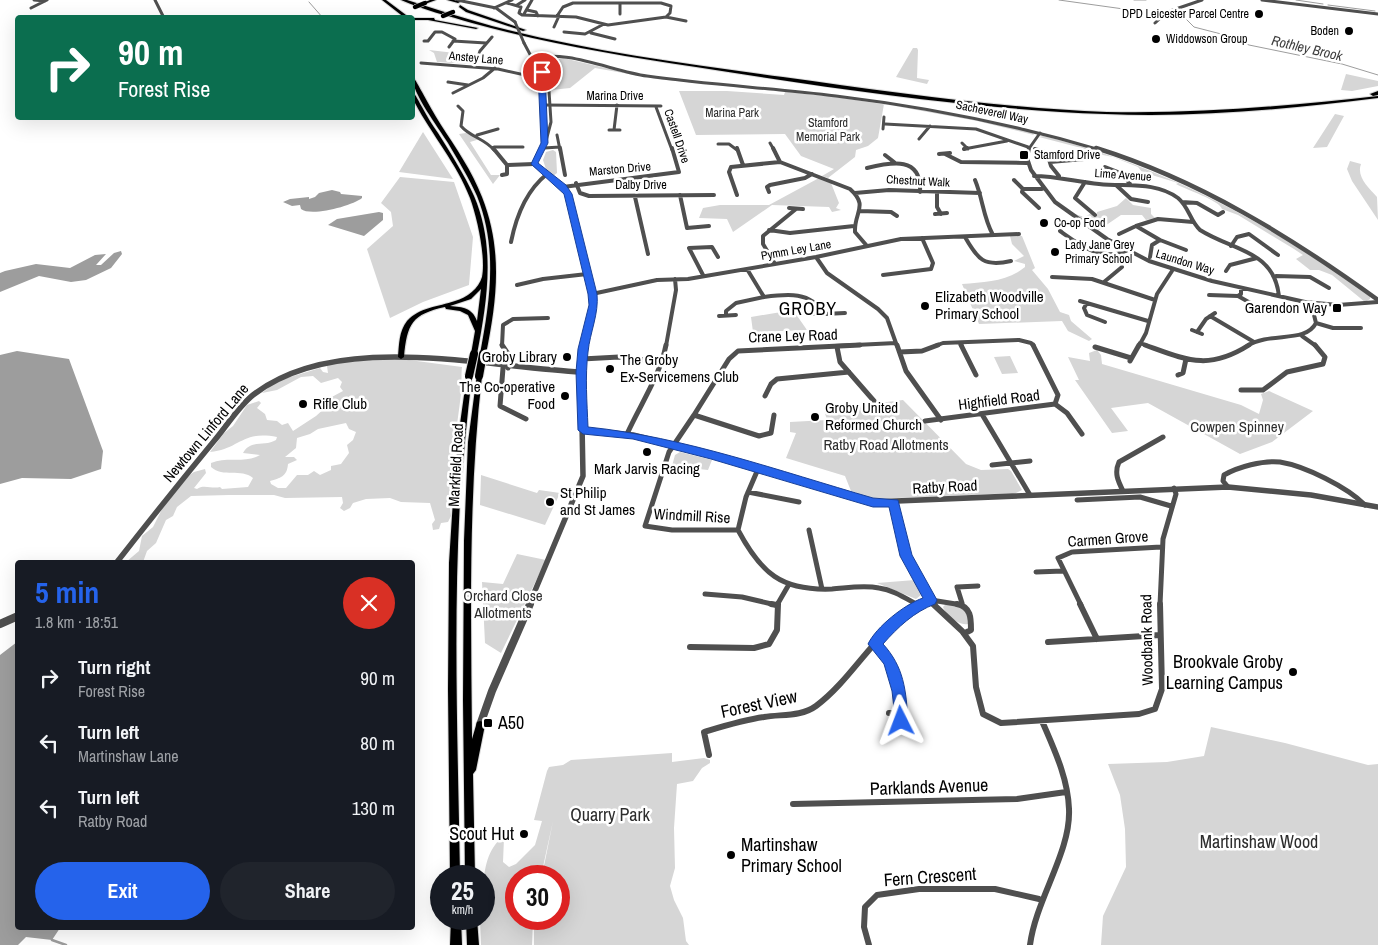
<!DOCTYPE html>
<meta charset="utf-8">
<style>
body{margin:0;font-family:"Archivo Narrow",sans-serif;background:#20242c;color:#f1f3f6;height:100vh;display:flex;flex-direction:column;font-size:19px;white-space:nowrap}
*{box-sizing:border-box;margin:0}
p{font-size:16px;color:#9ea1a6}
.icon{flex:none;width:28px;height:28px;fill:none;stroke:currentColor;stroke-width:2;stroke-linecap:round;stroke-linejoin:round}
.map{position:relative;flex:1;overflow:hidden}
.details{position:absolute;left:15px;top:560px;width:400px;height:370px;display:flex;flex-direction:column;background:#171b24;border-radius:5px;box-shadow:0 5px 20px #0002}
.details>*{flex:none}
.top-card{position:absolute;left:15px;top:15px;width:400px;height:105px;border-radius:5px;box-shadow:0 5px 20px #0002;background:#0b6e4f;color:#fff;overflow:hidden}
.speed{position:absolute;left:430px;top:865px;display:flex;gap:10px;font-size:25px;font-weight:700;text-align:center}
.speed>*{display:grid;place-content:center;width:65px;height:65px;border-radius:50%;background:#171b24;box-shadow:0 5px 20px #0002;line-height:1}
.speed small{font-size:12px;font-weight:400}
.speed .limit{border:8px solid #d22;background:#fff;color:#111}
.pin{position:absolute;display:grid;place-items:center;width:42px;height:42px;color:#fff;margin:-21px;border:2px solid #fff;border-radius:50%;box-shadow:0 1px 5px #0007}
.me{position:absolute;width:55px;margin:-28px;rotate:357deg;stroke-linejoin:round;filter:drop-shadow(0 0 4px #0008)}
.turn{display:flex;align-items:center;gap:18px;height:105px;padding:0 20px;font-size:22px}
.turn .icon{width:65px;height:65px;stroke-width:2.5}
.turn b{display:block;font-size:35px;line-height:42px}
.round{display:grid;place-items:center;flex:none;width:52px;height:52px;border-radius:26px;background:#20242c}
.head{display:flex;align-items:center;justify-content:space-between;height:85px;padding:0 20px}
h1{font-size:30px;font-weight:700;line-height:38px;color:#2563eb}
.cta{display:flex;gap:10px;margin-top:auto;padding:10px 20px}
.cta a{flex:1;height:58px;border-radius:30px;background:#2563eb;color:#fff;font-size:20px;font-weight:700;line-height:58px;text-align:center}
.cta a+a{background:#20242c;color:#f1f3f6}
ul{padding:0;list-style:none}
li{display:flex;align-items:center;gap:15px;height:65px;padding:0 20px}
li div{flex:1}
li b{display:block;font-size:19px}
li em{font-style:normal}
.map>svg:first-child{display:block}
.green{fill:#d6d6d6;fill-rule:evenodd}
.water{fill:#9d9d9d}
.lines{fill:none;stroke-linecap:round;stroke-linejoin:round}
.stream-far1{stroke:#9d9d9d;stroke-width:1}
.stream{stroke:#9d9d9d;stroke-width:2.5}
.trunk-casing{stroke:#dbdbdb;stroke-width:2}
.motorway-casing{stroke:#dbdbdb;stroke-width:2}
.minor-far3{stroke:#4f4f4f;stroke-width:3}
.minor-far2{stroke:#4f4f4f;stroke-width:4}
.minor-far1{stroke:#4f4f4f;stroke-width:5}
.minor{stroke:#4f4f4f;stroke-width:6}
.tertiary-far3{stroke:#4f4f4f;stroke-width:3}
.tertiary-far2{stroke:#4f4f4f;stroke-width:4.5}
.tertiary-far1{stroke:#4f4f4f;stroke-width:5.5}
.tertiary{stroke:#4f4f4f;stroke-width:8}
.trunk{fill:#000;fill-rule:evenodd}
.motorway{fill:#000;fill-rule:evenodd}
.trunk-bridge-far1-casing{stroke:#dbdbdb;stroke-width:5.5;stroke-linecap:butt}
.trunk-bridge-casing{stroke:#dbdbdb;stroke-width:10;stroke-linecap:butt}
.tertiary-bridge{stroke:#4f4f4f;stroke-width:3}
.trunk-bridge-far1{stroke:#000;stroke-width:4.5}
.trunk-bridge{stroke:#000;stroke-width:8}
.route{fill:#2563eb;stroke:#184099}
.poi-dot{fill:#000;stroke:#fff;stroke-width:2}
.labels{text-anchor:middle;stroke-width:5;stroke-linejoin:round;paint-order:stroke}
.far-poi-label{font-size:12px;fill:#000;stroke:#fff;text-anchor:start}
.far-street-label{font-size:12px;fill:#000;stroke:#fff}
.far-park-label{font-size:12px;fill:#2d2d2d;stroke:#fff}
.far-water-label{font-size:14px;font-style:italic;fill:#3e3e3e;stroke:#fff}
.poi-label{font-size:15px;fill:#000;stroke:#fff;text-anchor:start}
.street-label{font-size:15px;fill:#000;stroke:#fff}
.park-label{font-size:15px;fill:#2d2d2d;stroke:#fff}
.quarter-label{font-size:18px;letter-spacing:1px;fill:#000;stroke:#fff}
.near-poi-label{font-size:18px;fill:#000;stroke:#fff;text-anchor:end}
.near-street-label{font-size:18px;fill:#000;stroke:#fff}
.near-park-label{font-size:18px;fill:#2d2d2d;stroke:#fff}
</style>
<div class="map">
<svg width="1378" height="945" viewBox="0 0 1378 945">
<rect width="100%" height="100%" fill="#fff"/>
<path class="green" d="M913,48H917L918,50L917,78L929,80L927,84L896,77Z
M429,50L455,53L454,56L472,64L437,62L434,53Z
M563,58L644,77L836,97L941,113L1032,132L1034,135L977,121L884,104L878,138L868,146L856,150L855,157L828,178L822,176L834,169L801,156L785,134L696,135L679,91H727L784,95L785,92L657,79L595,68L570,88L551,90L548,65L551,60Z
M1346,74L1378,81V86L1352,91L1341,90Z
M1335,114L1344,116L1327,147L1313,148Z
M423,132L453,179L399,172Z
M466,133L480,139L470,142L491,175H500L493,184L459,134Z
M1043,136C1163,165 1270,224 1370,296V299L1365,302L1332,275L1319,270H1310L1296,259L1303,255L1294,249L1238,215L1222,209C1219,200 1187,190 1176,184L1178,183L1142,172L1138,167L1113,157L1088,152L1089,150L1039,137Z
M553,150L556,152L557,173L553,176L546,169L543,160L546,152Z
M1350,161L1361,164C1356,177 1369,188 1377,197L1378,220L1352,181L1347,169Z
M400,177L454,182L473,237L469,285L423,302L390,318L367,249L393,226L391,212L381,203Z
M819,178L831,183L839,203L836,208L841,210L832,212L829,207L772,205L733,232L727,219L699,218L703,208L720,205H769Z
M1126,198L1133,205L1151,208V214L1155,218L1146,220L1142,215H1121L1099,230L1075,214L1084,217L1090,214L1097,215V212L1117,206Z
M1010,236H1022L1035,268L1032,270L1048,289L1060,312L1069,315L1071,321L1092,339L1089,341L1068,331L1062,321L979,324L962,284C985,282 1007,282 1025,267V264L1014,261L1024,256L1012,244Z
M793,310L807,330L753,332L751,317Z
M1097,350L1101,355L1102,364L1241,405L1259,414L1263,400L1261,394L1269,391L1313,411L1272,442L1240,454L1148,403L1111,408L1128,431L1112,433L1075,380H1079L1068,357L1090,361L1089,353Z
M1010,356L1018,373L1002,374L994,357Z
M394,358L462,367C461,375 462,384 461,393C457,433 446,478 451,516L448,522L441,523L439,529L433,530L432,524L435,520L430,503L401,502L390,498L366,499L353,503L350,508L344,511L340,508L343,503L342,497L285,498L274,495H229L191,496L177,507L173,516L166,520L156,543L147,551L143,562H126L139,551L142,536L153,527L162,509L188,476L194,472L205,469L206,473L194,488L197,489C203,484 212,489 220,487L222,489L248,487L253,478C241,468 223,478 211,467V463C227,456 245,464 260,455L243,453C250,439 265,447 276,440L277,437C242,430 240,449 210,452L224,433L233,426L247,405L259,401L261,403L257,408L265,414L267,420L277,421L282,425L288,423L293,431L316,416L326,407L328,399L343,391L340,387L342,382L338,378L321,383L313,376L301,377L277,390L262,393L277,381L320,368L323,372L328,373L327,366L334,363ZM346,423L349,429L356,432L353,440L347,445L349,453L341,464L331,466V470L320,475L314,471L308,475H297L286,488H278L271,484L270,481C280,478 287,477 288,464L297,460L294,457H285L296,448L297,438L310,434L318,429Z
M903,400L966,464L981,470L1008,469L1011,471L1022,490L1016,493L873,499L851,491L845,476L786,458L796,433L790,432V422L827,420L824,410Z
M680,452L712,460L708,470L672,466L675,455Z
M481,475L537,493L539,490L560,493L545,525L480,505Z
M517,554L546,560L501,653L485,643L482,582L503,584Z
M915,580L921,595L916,599L877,583Z
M945,605H958L967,611L968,624C959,626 946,615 943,607Z
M1211,727L1285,743L1368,765L1378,764V945H1101L1103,916L1126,867L1125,829L1120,795L1108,764L1167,762L1204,756Z
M672,753V762L704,758L710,760V763L702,768L693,781L677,784L674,828L675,868L670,886L674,900L683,918L686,941L689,945H534V919H559V876H542L553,821L541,876H516V919H533L532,945H481L480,919H484C484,892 479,859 501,838H504L503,862L509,867L516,864L535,845L542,821L534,820L547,771L549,767L563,765L571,760Z"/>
<path class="water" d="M332,190L340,192L341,194L362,196V198C352,206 311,217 301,209L300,205L292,206L283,202L290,199L309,197V199L315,197L319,193Z
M379,212L383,213V220L364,236L328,225L337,219Z
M121,251L122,254L111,268L86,280L71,282L39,276L0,292V273L5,271L36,264L70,268L95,255L106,254L96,265H101L114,253Z
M17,351L69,359L103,451L101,469L71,479L22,478L0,484V355Z
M17,642L18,928H60L52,940L26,937L18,945H0V655Z"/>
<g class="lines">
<path class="stream-far1" d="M1059,0L1138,11H1154L1184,17L1194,27L1225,35L1249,45L1342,64L1378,75
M1134,0H1146
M1296,0L1323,4
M309,2L323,18
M1328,5L1375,11"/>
<path class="stream" d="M52,940L66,945"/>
<g class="trunk-casing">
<path id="trunk" d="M382,0H386L410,18H405Z
M401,0H407C435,9 463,18 492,26C587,51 686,64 783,77C891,92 999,108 1107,112C1198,114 1288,106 1378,96V98C1288,109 1197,118 1105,114C968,109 831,88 696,67C621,56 545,43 472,23C449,16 423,10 401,0Z
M430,0H436L425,4L423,3Z
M447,0H454L460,2L458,3Z
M460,5L468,10L526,30L523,31L466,12L459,7Z
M412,18H434L435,20L478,28L476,29L428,20H412Z
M412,76C416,80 419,87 422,92C428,103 434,114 441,125C456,148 472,171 482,197C503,250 497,300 486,354L483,356L480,354C490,301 498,248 477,196C469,178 458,160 448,143C438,127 412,93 412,76Z
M412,91C416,95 419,102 422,107C427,116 432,125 438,133C451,154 464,174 474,196C496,247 487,302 477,354L474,356L471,354L475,331L468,315L460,311L446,309L445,307C412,314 407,324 404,357L401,359L398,357C399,345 399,331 407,321C420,307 438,307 455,301C467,298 479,288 482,277C486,257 477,217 470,198C457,164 432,135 415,103L412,98ZM481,289L477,321C472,308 463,307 450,306L471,299Z
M467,374H471L472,376C467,417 463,459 460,501C453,626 458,751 460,876H450L448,689L449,563L453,500L458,438Z
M477,374H481L482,376C468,497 471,618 472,739L477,722L480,721L483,722L485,725L476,770L473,774L475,876H465L463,700L464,541L468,442Z
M451,919H461L462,945H450Z
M466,919H477L479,945H467Z"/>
</g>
<g class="motorway-casing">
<path id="motorway" d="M1378,91V95L1373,96L1370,94Z"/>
</g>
<path class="minor-far3" d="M34,0L45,1
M507,3L521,7L519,13L522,15L576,17L608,25L666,17L670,13L671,6L661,3H573L563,7L557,16
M620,3V14
M517,5L525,0
M31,8L47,0
M494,8L512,0
M527,10L536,12L538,16
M524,14L532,0
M666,17L686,21
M1155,23L1167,12L1202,0
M554,27L559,16
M564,32L585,34L604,24
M591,33L615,39
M424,41H428L435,32H442L455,39L449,47
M453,41L486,43
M421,63L498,69L543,79
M475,66L480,51L492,37
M448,82L468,85
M453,93L483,78L495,68
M543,105L661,106
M458,106L463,111L461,126C470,137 484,138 494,150
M656,107L672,150
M885,124L976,129L1028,147
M883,129L884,117
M609,130H620
M614,130L617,105
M477,135L498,129
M557,135L560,150
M919,139L930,126
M770,143L774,150
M962,143L968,149
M718,144H729L737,150
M494,147H523
M544,148L560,147
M964,149L1007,141
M1035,149L1037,150
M1028,150L1040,133"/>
<path class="minor-far2" d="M493,148L507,165
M560,148L565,175
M737,148L743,165
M773,148L780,162
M1029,148L1027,158L1031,170L1055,202L1107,239L1149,261L1212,281L1305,302L1338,305L1378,302
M964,149L967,148
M1035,149L1047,153L1051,166L1059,176
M939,154L950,153
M945,154L961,162L1027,163
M885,155L894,162
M1050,162L1084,159
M507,165L534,164
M1105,167L1123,174L1130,184
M867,168C892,162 922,156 920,192
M502,175L507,174V165
M1034,176C1056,176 1077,182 1099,184C1126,187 1155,181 1178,198C1189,207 1190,221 1200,230C1233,251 1274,250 1279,296
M975,180C983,199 983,217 993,235
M1014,180L1023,189
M1085,182L1075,198L1095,215
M576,183L580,193L589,196L714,195
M1116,185L1131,199L1148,202
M563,187L679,172L672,148
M769,192L767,187L770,185L805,178L812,174
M855,193L889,190L980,193
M937,193V207L941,214
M680,195L687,228L709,226
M737,195L729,172L731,167L780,162L850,189C869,206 854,212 855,232L867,246
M635,197L648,254
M1182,202L1197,203L1218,215L1223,212
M789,208L803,209
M1039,208L1022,192L1023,189H1042
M860,211L891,212L897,216
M935,214L947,213
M769,230L790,233L854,226
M1060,231C1081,246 1100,261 1126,251
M1119,234L1136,226
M965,237C978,260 984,267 1011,261
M511,242C516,217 527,190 547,174
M1231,246L1237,237L1249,234L1278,255
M1186,250L1160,240L1136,226L1158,219L1193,222
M816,257L827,273L878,309L887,318L897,346
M1150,257L1152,245L1160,240
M775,264L763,244V236L796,209
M747,269L764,297C787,294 811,291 824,314L845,313
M1226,271L1230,265L1257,258
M703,275L689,248L712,247L718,257
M883,275L931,269L933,263L922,238
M1276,276L1310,277L1329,288
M1052,277L1092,279L1155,300
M1104,282L1122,267
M517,285L543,279L587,274
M1241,288V294L1238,296L1261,309
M592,294L657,280L688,279L816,257L901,239L1019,234
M1209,295L1238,296
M1080,301L1148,321
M1087,303L1084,308L1087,315L1105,322
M814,314H824
M719,316L736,315
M726,316V311L736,303L764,297
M1210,316L1254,342
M1316,323L1333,328H1361
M1192,330L1202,334
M1197,332L1206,319L1215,313
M1302,336L1316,346
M960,343L962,346
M1140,343L1148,346
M502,346L503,325L513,319L548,318
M666,346L676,290L675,279
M835,346L896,343
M935,346L943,343L1019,340L1031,343L1034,346
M1139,346L1146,333L1157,294L1172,271
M1247,346C1271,331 1305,344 1316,323L1311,303"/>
<path class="minor-far1" d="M502,345L511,358L508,368
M897,345L906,371L941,420
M961,345L976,375
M1145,345C1187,360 1208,371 1249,345
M837,347L840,362L874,401
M1095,347L1131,358
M900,352L922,351L938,345
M582,359L619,357L663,362
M1130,361L1139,345
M503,368L500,406L526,419
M1178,375L1183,373L1186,359
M1241,390H1263L1287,372L1323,364L1325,357L1315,345
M765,396L771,384L777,379L849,372
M1055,404L1067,413L1082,434
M694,415L729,359L738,351L860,345
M983,416L1030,495
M925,421L1055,404L1058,395L1033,345
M627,434C640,405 660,376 666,345
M992,465L1030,461
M758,469L746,497L738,530C761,573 781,591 832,589C847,588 863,585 879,588C893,590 905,598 918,605
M1228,487L1223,481L1224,475C1238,467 1263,460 1280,462C1305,466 1347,487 1365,505
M1123,491C1118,481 1114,473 1119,462L1163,437
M748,492L799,502
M1077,500L1140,497L1171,506
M894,503C900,539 910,576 935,605
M738,530H672L645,526L669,452L694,415L759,436L771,433L774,415
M809,530L822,589
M1036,572L1063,571
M705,594L742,597L776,605
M931,600L962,605
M962,603L957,587L978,586
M777,605L788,586
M921,605L931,600
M1081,605L1058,558L1072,552L1161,547
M1160,605L1163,539L1176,494L1174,488"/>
<path class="minor" d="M771,604L777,605
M915,604L918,605
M933,604L962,631L973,646L976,687L983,714L1001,723L1139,714L1155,709L1162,689L1160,604
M957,604C971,607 971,618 971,630L965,633
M1080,604L1097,639
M1048,642L1160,635
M874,644L890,661L899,691L901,721
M690,647L754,648L769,644L777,630L778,604
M889,713L901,714
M709,755L704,732C724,726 743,720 764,717C781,714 801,717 816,706C856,676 877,626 923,604
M793,804L1017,799L1066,792
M869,945L864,927L865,907L877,895L919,889H995L1039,899
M1030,945C1036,899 1071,852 1069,809C1068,778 1054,749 1042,721"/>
<path class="tertiary-far3" d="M155,0L164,18
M457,0L496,8L515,22
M1262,0L1378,14
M524,43L533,60
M532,59C564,48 614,72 647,76C710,85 773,88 836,96C926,107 1013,124 1100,150
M536,61L541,67L545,143L541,150
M546,141L551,122L547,60"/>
<path class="tertiary-far2" d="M542,148L534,164L563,187L568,194L592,294L593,305L584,346
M1096,148C1199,180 1291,237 1378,300"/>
<path class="tertiary-far1" d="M583,430L633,435L712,455L873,502L1228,487L1311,495L1378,507
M117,562C149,521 181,481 214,441C226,427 238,407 253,395C337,330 482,367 581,372
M529,605L583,476L581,372L584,345"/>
<path class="tertiary" d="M0,624L18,616
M480,725L492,691L530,604"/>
<use href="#trunk" class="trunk"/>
<use href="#motorway" class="motorway"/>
<g class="trunk-bridge-far1-casing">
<path id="trunk-bridge-far1" d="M415,7L425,3
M443,16L453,12"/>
</g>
<g class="trunk-bridge-casing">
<path id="trunk-bridge" d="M469,376L474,354
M479,376L483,354"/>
</g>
<path class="tertiary-bridge" d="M515,22L524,43"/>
<use href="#trunk-bridge-far1" class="trunk-bridge-far1"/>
<use href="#trunk-bridge" class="trunk-bridge"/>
</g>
<path class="route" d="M542,70L545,72L548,143L538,163L566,185L572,194L597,294C599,314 590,332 588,352C585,377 587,402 588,427C685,437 779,471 873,498L898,500L912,555L937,600L935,604C914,612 898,627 883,644C904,667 906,690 908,721L906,726L901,728L896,726L892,691L884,664L868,644C876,627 905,604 923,598L900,556L889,507H873L711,459L633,439L583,434L578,430L576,372L578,349L589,305L588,294L564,194L531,164L541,143L538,72Z"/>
<g class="poi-dot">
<circle cx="1259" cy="14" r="5"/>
<circle cx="1349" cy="31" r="5"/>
<circle cx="1156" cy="39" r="5"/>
<rect x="1019" y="150" width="10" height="10" rx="2.5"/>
<circle cx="1044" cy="223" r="5"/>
<circle cx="1055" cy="252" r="5"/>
<circle cx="925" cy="306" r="5"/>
<rect x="1332" y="303" width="10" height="10" rx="2.5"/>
<circle cx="567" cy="357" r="5"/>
<circle cx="610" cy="369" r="5"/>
<circle cx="565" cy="396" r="5"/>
<circle cx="303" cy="404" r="5"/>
<circle cx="815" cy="417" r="5"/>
<circle cx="647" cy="452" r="5"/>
<circle cx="550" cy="502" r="5"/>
<circle cx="1293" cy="672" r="5"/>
<rect x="483" y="718" width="10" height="10" rx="2.5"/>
<circle cx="524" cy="834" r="5"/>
<circle cx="731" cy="855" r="5"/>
</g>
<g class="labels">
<g class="far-poi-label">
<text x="1249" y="18" text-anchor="end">DPD Leicester Parcel Centre</text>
<text x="1339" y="35" text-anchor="end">Boden</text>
<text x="1166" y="43">Widdowson Group</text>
<text x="1034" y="159">Stamford Drive</text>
<text x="1054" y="227">Co-op Food</text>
<text x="1065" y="249">Lady Jane Grey<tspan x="1065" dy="14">Primary School</tspan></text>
</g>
<g class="far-street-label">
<text transform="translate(476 58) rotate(5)" y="4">Anstey Lane</text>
<text x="615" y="100">Marina Drive</text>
<text transform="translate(992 112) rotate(12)" y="4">Sacheverell Way</text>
<text transform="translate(677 136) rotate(71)" y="4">Castell Drive</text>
<text transform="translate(620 169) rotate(-5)" y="4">Marston Drive</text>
<text transform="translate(1123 175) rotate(4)" y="4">Lime Avenue</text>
<text transform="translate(918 181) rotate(3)" y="4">Chestnut Walk</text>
<text x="641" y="189">Dalby Drive</text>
<text transform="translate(796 250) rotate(-10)" y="4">Pymm Ley Lane</text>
<text transform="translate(1185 262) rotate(17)" y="4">Laundon Way</text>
</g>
<g class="far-park-label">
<text x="732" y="117">Marina Park</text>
<text x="828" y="127">Stamford<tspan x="828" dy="14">Memorial Park</tspan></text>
</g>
<g class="far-water-label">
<text transform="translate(1307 48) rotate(13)" y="5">Rothley Brook</text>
</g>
<g class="poi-label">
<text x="935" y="302">Elizabeth Woodville<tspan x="935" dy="17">Primary School</tspan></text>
<text x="1327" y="313" text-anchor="end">Garendon Way</text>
<text x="557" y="362" text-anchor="end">Groby Library</text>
<text x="620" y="365">The Groby<tspan x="620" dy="17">Ex-Servicemens Club</tspan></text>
<text x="555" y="392" text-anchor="end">The Co-operative<tspan x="555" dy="17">Food</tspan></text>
<text x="313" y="409">Rifle Club</text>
<text x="825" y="413">Groby United<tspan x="825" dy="17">Reformed Church</tspan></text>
<text x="647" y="474" text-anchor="middle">Mark Jarvis Racing</text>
<text x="560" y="498">St Philip<tspan x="560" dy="17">and St James</tspan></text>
</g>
<g class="street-label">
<text transform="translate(793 336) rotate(-2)" y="5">Crane Ley Road</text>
<text transform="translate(999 400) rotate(-7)" y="5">Highfield Road</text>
<text transform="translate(206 433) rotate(-50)" y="5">Newtown Linford Lane</text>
<text transform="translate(456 465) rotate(-87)" y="5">Markfield Road</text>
<text transform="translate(945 487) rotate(-3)" y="5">Ratby Road</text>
<text transform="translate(692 516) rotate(3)" y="5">Windmill Rise</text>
<text transform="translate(1108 539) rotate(-4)" y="5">Carmen Grove</text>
<text transform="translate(1147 640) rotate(-91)" y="5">Woodbank Road</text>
</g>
<g class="park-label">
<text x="1237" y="432">Cowpen Spinney</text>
<text x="886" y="450">Ratby Road Allotments</text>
<text x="503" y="601">Orchard Close<tspan x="503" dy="17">Allotments</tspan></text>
</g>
<g class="quarter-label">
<text x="808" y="315">GROBY</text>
</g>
<g class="near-poi-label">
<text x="1283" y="668">Brookvale Groby<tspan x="1283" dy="21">Learning Campus</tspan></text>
<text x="498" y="729" text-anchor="start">A50</text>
<text x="514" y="840">Scout Hut</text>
<text x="741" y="851" text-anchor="start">Martinshaw<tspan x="741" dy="21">Primary School</tspan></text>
</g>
<g class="near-street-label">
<text transform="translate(759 704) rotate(-12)" y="6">Forest View</text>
<text transform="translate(929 787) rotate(-2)" y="6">Parklands Avenue</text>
<text transform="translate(930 877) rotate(-4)" y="6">Fern Crescent</text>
</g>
<g class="near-park-label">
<text x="610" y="821">Quarry Park</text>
<text x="1259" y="848">Martinshaw Wood</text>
</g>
</g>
</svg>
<div class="speed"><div>25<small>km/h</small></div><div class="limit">30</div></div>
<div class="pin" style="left:542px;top:72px;background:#d93025"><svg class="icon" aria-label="arrive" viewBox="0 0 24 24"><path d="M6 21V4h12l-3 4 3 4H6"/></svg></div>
<svg class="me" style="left:901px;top:721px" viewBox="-20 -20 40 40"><path d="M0-17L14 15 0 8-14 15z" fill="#2563eb" stroke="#fff" stroke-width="4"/></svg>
<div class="top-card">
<div class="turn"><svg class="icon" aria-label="right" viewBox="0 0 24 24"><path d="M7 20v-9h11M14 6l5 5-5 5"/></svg><div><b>90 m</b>Forest Rise</div></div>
</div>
<section class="details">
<div class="head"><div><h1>5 min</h1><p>1.8 km · 18:51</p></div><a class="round" style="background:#d93025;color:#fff"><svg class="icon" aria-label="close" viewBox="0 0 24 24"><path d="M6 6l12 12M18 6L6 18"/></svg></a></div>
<ul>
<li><svg class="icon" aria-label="right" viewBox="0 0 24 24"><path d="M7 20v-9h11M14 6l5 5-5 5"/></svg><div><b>Turn right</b><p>Forest Rise</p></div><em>90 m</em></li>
<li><svg class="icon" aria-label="left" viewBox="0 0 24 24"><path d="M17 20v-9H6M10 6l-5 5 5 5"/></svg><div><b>Turn left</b><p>Martinshaw Lane</p></div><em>80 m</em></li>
<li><svg class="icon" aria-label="left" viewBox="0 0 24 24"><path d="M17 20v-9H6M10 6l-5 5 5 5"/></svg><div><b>Turn left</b><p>Ratby Road</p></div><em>130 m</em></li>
</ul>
<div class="cta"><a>Exit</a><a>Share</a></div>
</section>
</div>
